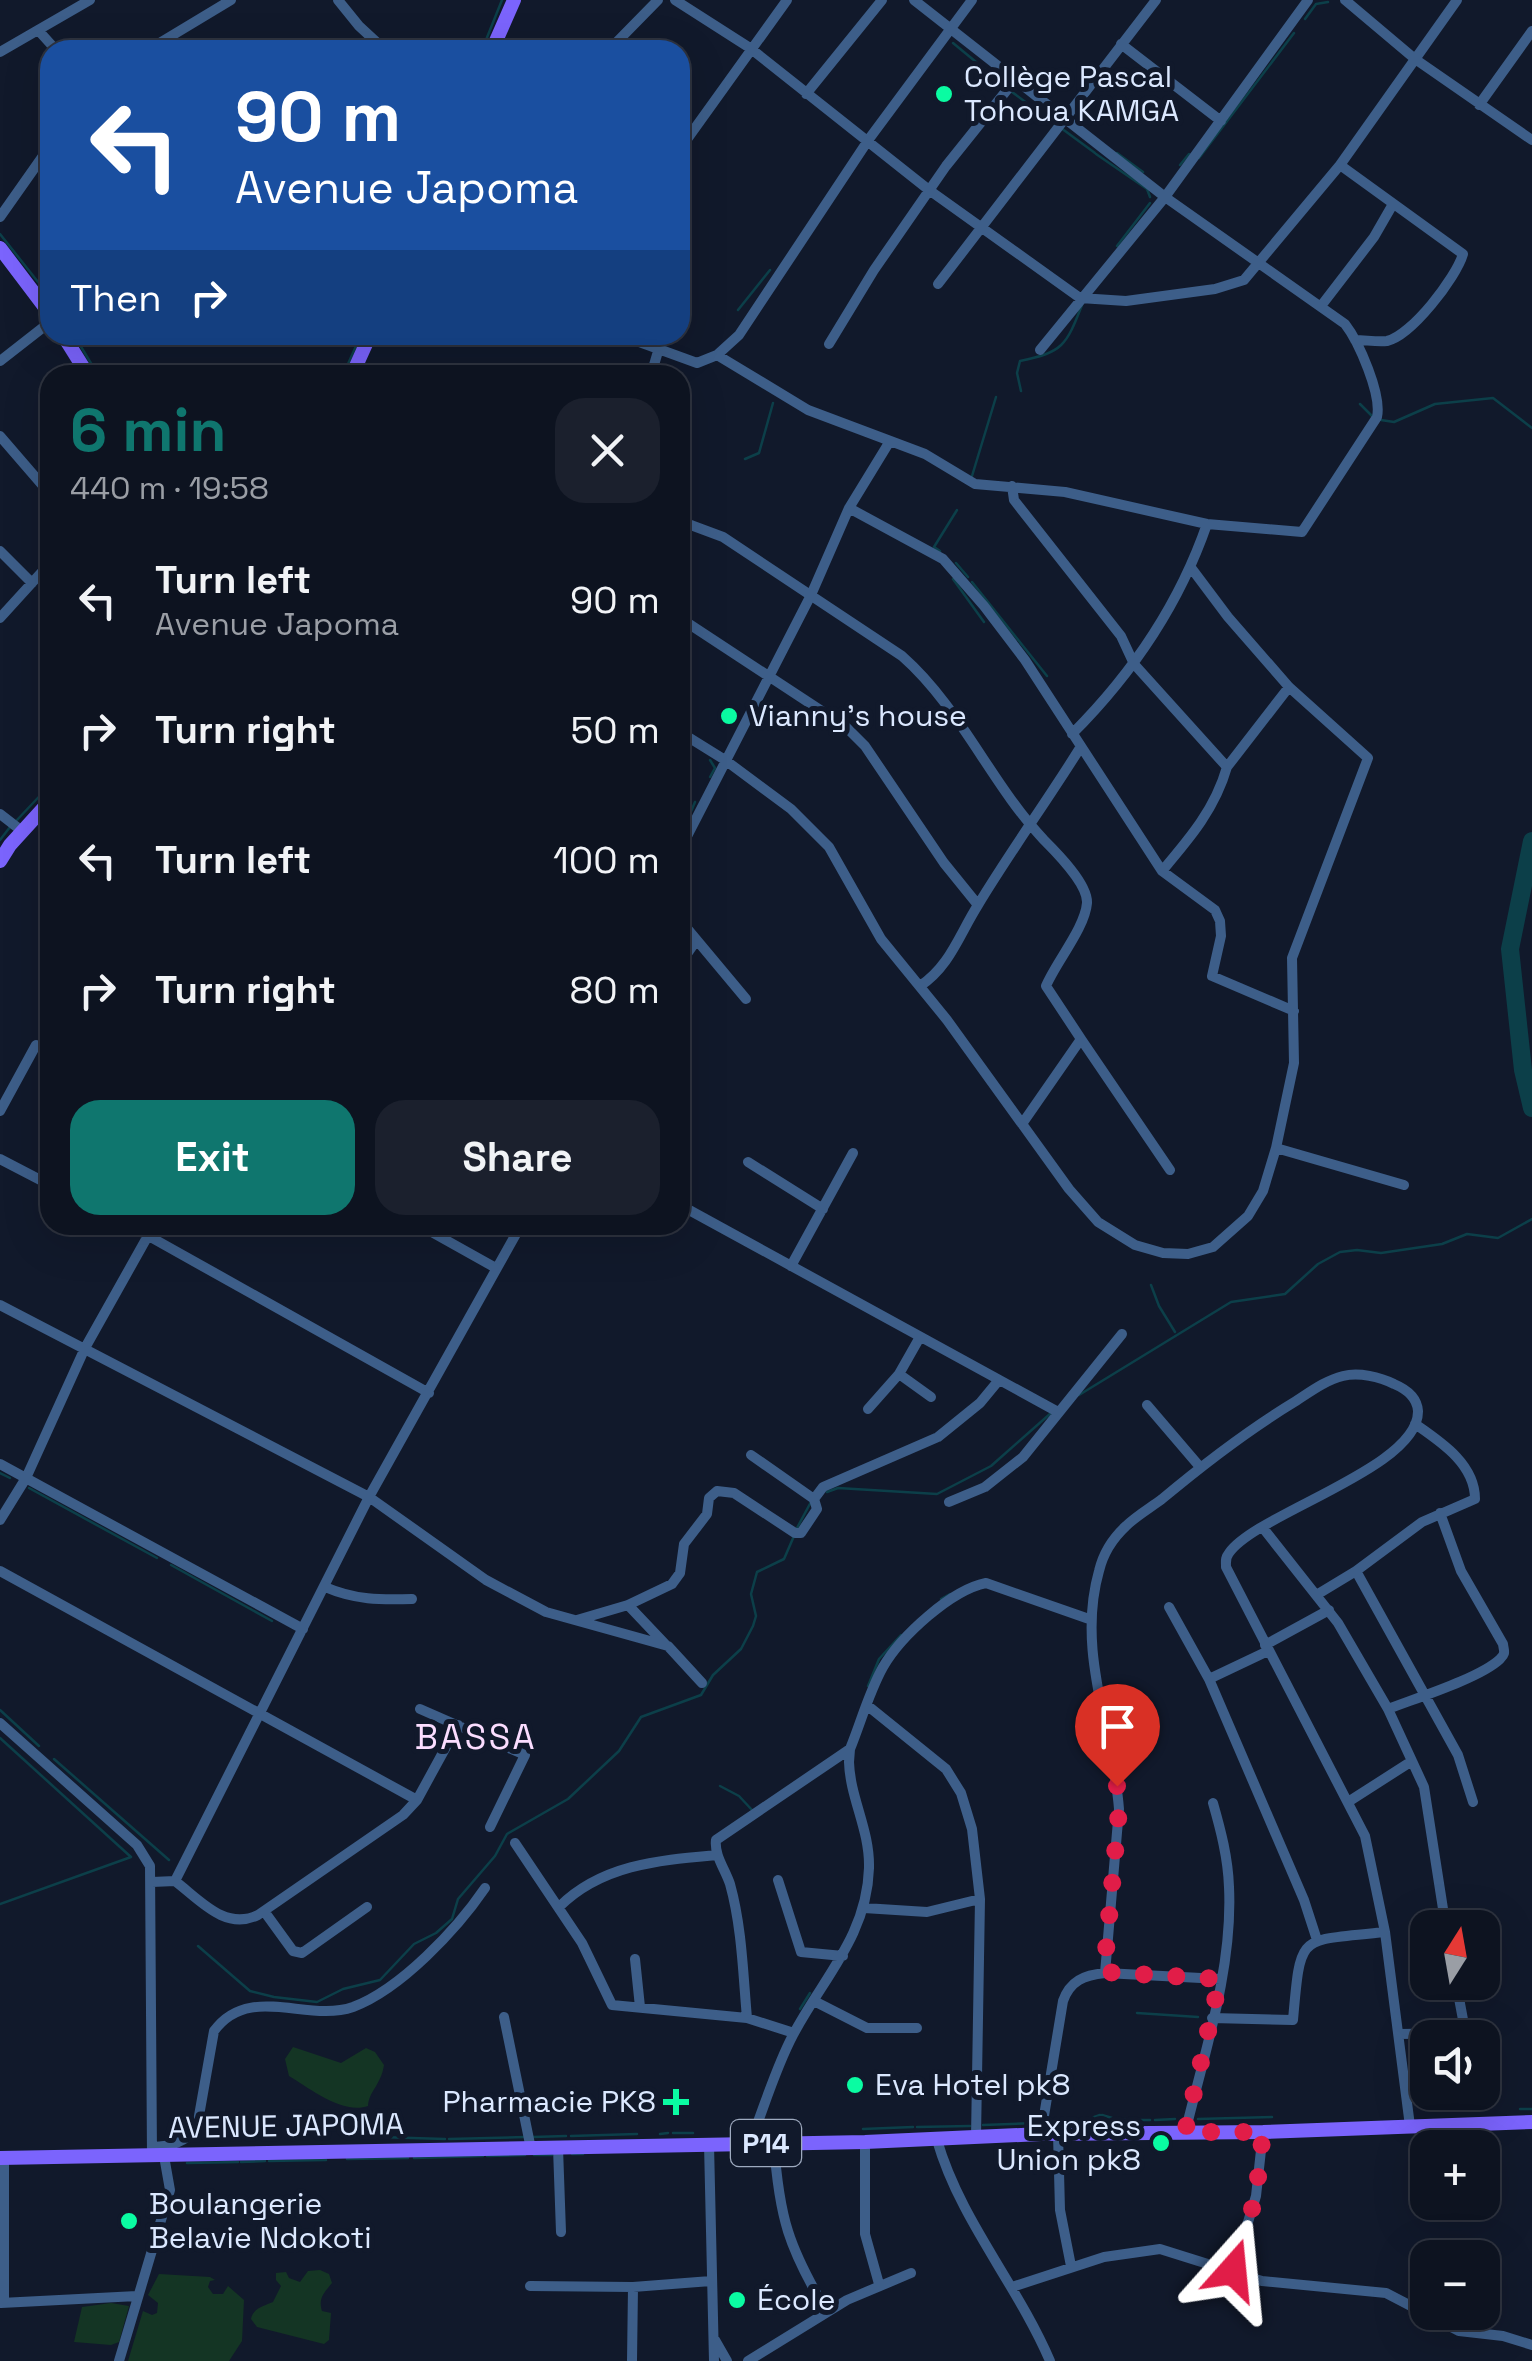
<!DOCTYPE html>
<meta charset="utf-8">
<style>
body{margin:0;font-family:"Space Grotesk",sans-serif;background:#1b202d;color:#f1f3f6;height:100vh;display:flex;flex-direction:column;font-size:38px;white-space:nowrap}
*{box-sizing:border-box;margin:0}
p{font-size:32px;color:#9a9ea5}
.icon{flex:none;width:55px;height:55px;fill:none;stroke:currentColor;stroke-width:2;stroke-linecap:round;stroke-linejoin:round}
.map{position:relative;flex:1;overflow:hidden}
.panel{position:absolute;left:40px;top:365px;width:650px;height:870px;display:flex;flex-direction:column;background:#0d1320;border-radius:30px;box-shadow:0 10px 40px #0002,0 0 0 2px #2d323e}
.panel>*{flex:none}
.banner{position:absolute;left:40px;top:40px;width:650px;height:305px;border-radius:30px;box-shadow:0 10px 40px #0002,0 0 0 2px #2d323e;background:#1a4fa0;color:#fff;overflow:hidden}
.needle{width:65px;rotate:11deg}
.buttons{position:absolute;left:1410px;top:1910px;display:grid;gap:20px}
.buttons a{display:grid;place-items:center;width:90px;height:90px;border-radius:20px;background:#0d1320;box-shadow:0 10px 40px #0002,0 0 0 2px #2d323e;font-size:50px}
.pin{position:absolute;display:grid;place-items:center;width:85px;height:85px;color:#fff;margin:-102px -42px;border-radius:50% 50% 50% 0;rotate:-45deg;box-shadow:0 0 10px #0007}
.pin .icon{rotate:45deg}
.me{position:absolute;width:110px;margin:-55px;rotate:18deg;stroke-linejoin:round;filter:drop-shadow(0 0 8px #0008)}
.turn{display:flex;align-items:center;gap:35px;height:210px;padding:0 30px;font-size:45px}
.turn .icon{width:130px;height:130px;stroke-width:2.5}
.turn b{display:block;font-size:70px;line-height:85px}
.then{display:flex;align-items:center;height:95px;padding:0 30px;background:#0003;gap:20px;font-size:38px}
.round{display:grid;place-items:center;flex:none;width:105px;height:105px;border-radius:30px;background:#1b202d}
.summary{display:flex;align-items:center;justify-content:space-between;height:170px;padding:0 30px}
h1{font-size:60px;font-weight:700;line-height:75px;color:#0f766e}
.action{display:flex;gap:20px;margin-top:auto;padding:20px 30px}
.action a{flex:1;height:115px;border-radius:30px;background:#0f766e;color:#fff;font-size:40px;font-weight:700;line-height:115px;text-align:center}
.action a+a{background:#1b202d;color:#f1f3f6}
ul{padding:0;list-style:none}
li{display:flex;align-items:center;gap:30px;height:130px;padding:0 30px}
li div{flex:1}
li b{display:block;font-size:38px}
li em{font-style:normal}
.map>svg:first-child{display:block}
.green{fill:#143524}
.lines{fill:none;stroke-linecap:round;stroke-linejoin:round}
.stream{stroke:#0c3f49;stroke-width:2.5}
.river{stroke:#0c3f49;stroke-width:18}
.minor{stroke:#3d5e89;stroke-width:10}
.major{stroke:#7b64fd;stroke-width:14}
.route{stroke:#e11d48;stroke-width:18;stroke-dasharray:0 32.4}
.poi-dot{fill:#0afca2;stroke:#11192b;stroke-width:4}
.labels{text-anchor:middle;stroke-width:10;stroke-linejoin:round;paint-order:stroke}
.shield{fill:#11192b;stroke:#9eaabf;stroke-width:2.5}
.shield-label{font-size:28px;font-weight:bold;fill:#dbe8ff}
.poi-label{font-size:30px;fill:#dbe8ff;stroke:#11192b;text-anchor:start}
.street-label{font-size:30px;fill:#dbe8ff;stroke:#11192b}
.quarter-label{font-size:35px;letter-spacing:2.5px;fill:#fbddff;stroke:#11192b}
</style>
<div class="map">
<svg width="1532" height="2361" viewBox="0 0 1532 2361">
<rect width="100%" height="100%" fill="#11192b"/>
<path class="green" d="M293,2047L341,2063L366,2048L375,2052L384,2065C381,2085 369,2091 368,2106C343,2115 309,2088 289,2076L285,2059Z
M320,2270L329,2274L332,2283C324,2293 318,2298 322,2311L331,2313L329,2340L324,2344L257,2327L251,2319C253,2308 264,2306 273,2302L281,2286L276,2280V2273L286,2272L289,2278L300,2282L308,2271Z
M159,2274L210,2277L215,2280L210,2281L208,2287L213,2294H223L228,2286L244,2300L242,2341L229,2361H128L143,2311L152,2315L157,2313L158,2303L148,2295Z
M111,2303L129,2306L119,2342L111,2345L74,2342L82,2307Z"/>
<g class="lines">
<path class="stream" d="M1305,19L1316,4L1328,2
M486,40L502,0
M953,43L1004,85
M482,50L484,45
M1012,92L1054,123
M1061,128L1095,153
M1117,153L1143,172
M1096,154L1147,189L1150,197
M1199,158L1294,33
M1180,165L1189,154
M0,234L42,287
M1117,246L1150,203
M738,310L770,270
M74,335L98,375
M343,375L361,335
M1021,391L1017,373L1020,361C1063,352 1066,346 1082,305
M1360,404L1373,417
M1381,420L1394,422L1435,404L1493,398L1532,428
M745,459L759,453L773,403
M972,476L996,397
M940,551L934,547L957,510
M956,563L968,577
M953,579L984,622
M972,582L1047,676
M710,777L715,768L710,760
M17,820L50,785
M682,833L695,802
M0,840L10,827
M1151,1285L1159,1306L1175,1332
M1079,1395L1231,1302L1285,1294L1318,1264L1340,1252L1357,1250L1381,1253L1442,1244L1467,1234L1498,1238L1532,1219
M0,1473L10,1478
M29,1488L157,1558
M827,1492L838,1488L937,1494L991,1466L1051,1413
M797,1528L812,1500
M171,1565L272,1621
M941,1599L950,1594
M868,1686L879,1659L901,1635
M0,1710L39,1746
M0,1738L131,1857L0,1904
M54,1759L169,1860
M720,1786L739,1796L752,1810
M198,1946L250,1991L274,1997L317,2002L343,1989L380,1980L414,1944L436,1933L452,1919L458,1899L495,1856L507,1834L568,1799L619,1751L641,1717L701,1695L713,1675L741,1649L753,1626L756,1616L751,1594L757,1572L784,1559L794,1536
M800,2009L810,1993
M1137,2013L1198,2017
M1520,2109H1532
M1102,2115L1119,2120H1150
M1198,2119L1272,2117
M1155,2120L1175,2119
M1052,2123L1080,2122L1100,2115
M983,2125L1036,2123
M379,2127V2137L445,2139
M917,2127L970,2126
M863,2129L913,2127
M673,2133H693
M660,2134L668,2133
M571,2136L637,2134
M533,2137L566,2136
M449,2139L525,2137
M572,2154H583
M534,2155H552
M487,2156L525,2155
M414,2158L483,2156
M347,2159L408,2158
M269,2161L326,2160
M241,2162L265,2161
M187,2163L238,2162"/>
<path class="river" d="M1532,841L1510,949L1523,1070L1532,1108"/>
<path class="minor" d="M338,0L359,26L385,50
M675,0L750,48L929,190L1080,298L1126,301L1215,289L1244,280L1340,165L1457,0
M1345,0L1415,59L1532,140
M38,30L56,50
M1121,44L1221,121
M148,50L231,0
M609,50L658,0
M0,52L90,0
M806,94L882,0
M1479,105L1532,31
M680,149L787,0
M1340,165L1463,254C1456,278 1411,336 1387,341C1377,342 1365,340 1355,340
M0,217L50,146
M680,239L681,240
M938,284L1156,0
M1321,306L1374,237L1393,204
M620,335L697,363L717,355L739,335L869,139L972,0
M829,344L874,270L946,166L1015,80
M1040,350L1165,197L1308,0
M717,355L808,410L925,454L975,484L1065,492L1207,524L1302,532L1377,417C1382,395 1359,342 1345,324L1165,197L914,0
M0,361L50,322
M651,375L659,348
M0,436L50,494
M1012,486L1014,500L1121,636L1134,664L1227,767C1215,809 1190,838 1162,871
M849,508L943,559L984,606L1025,660L1162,871L1215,910L1220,921L1221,936L1212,976L1294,1011
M680,521L723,537L902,656C961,708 991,784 1044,840C1057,853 1088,884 1087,903C1085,928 1056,962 1046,986L1081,1039
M0,551L32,583
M0,618L50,563
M680,618L846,727L865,746L944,863L978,905
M680,732L725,760L791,809L829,847L881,939L947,1020L1069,1189L1098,1222L1135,1245L1163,1253L1188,1254L1213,1247L1248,1216L1263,1191L1276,1148L1294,1063L1292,958L1368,758L1289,687L1228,617L1192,569
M1072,734C1132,674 1179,605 1207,524
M1227,767L1289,687
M0,814L22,831
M680,850L811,595L849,508L890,441
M680,920L746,999
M680,964L696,941
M920,986C950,966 959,935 978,905C1010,852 1047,801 1080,748
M0,1111L36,1045
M1022,1124L1081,1039L1170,1170
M1276,1148L1404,1185
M0,1159L50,1185
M748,1162L823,1209
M680,1205L1058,1412
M129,1225L429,1393
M419,1225L496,1268
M791,1266L853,1153
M0,1305L369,1497L486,1580L546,1612L668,1646L702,1683
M899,1374L931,1397
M1147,1405L1200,1467
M868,1409L899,1374L920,1337
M751,1455L814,1499
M0,1464L303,1629
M949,1502L985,1487L1023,1457L1122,1334
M0,1520L26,1478L85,1348L154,1225
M1263,1528L1338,1623L1388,1709L1424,1787L1446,1928
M0,1571L417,1800
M1356,1571L1458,1755L1473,1802
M325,1587C355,1600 380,1600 412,1599
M1318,1594L1356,1571L1422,1522L1475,1499C1475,1464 1441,1442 1415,1424
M628,1605L665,1644
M1169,1607L1209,1679L1304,1900L1317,1940
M577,1620L628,1605L672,1584L680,1573L684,1544L707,1514L709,1498L717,1491L734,1493L795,1533H801L817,1509L814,1499L823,1487L938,1437L980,1403L999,1380
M1265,1645L1329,1610
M1209,1679L1268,1651
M868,1706L946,1769L961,1793L972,1829L980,1899L976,2137
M420,1709L525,1755L490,1827
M1388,1709C1416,1698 1480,1678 1500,1659C1506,1653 1504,1652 1503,1644L1461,1571L1440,1513
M0,1723L137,1845L150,1866L152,2156
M1348,1802L1412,1761
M515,1843L582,1943L612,2005L747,2018L794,2033
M778,1880L801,1952L843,1956
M175,1881C200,1900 225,1931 258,1915L403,1815L417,1800L458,1725
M152,1882L175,1881L369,1497L521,1225
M559,1907C602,1864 661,1860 717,1855
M864,1908L927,1912L980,1899
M264,1911L293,1951L302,1953L367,1907
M635,1959L640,2007
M1105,1973L1119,1809C1113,1729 1076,1652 1099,1571C1103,1554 1113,1538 1126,1526C1136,1516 1150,1508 1162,1499C1205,1463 1248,1430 1296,1401C1310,1392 1326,1380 1343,1376C1359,1372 1380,1377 1394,1384C1406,1389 1417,1397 1418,1411C1419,1468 1257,1513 1229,1553C1225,1558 1226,1561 1226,1567L1365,1836L1385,1932L1410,2126
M814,2001L867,2028H917
M504,2017L531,2149
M747,2018C743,1974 742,1927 730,1884C725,1869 714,1855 716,1840L850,1749
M1212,2018L1293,2020C1301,1930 1298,1942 1385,1932
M1400,2034L1461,2033L1464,2025L1456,1982
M1185,2133C1204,2054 1233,1969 1229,1887C1228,1858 1221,1831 1213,1803
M1041,2134L1063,2001C1070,1981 1084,1975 1105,1973L1220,1979
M1058,2134L1060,2210L1071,2266
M937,2140C960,2220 1017,2284 1050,2361
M865,2142V2234L879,2284
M750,2143C764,2108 775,2069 793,2035C823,1978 867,1936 869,1868C870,1830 850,1798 849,1762L850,1749C861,1722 869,1692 883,1667C901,1636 951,1590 986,1583L1089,1619
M774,2143C779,2218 789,2248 827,2312
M709,2144L714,2361
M152,2147C172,2146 184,2143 197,2127L214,2031C249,1983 307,2023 353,2007C401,1989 457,1929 485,1888
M558,2148L561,2232
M4,2158V2303
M1233,2271L1256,2196L1263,2132
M530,2286L633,2287L711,2281
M1012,2287L1104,2257L1160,2249L1262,2281L1386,2293L1459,2331L1503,2336L1532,2345
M1,2303L137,2296
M715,2340L727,2361
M119,2361L170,2190L164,2156
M632,2361L633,2287
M748,2361L847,2300L911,2273"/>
<path class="major" d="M492,50L514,0
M0,248L50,314
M63,335L88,375
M352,375L370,335
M0,861L10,845L50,801
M0,2158L865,2142L1041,2134L1263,2132L1532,2122"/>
</g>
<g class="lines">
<path class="route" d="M1117,1786L1119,1810L1104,1972L1220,1979L1185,2132H1263L1256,2196L1233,2270"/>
</g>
<g class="poi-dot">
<circle cx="944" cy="94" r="10"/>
<circle cx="729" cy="716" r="10"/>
<circle cx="855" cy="2085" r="10"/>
<path d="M671 2087h10v10h10v10h-10v10h-10v-10h-10v-10h10z"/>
<circle cx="1161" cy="2143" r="10"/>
<circle cx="129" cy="2221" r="10"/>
<circle cx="737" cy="2300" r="10"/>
</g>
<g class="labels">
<rect class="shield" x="731" y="2120" width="70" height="46" rx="8"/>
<g class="shield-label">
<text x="766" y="2153">P14</text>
</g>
<g class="poi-label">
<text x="964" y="87">Collège Pascal<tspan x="964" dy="34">Tohoua KAMGA</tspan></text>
<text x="749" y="726">Vianny’s house</text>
<text x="875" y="2095">Eva Hotel pk8</text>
<text x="656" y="2112" text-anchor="end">Pharmacie PK8</text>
<text x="1141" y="2136" text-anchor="end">Express<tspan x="1141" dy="34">Union pk8</tspan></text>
<text x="149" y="2214">Boulangerie<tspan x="149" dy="34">Belavie Ndokoti</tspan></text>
<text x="757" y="2310">École</text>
</g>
<g class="street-label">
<text transform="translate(286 2126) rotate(-1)" y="10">AVENUE JAPOMA</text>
</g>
<g class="quarter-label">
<text x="476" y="1749">BASSA</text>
</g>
</g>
</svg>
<div class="buttons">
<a><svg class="needle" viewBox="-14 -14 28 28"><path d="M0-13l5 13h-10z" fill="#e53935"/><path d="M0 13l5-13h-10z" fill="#9a9ea5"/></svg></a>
<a><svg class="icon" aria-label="sound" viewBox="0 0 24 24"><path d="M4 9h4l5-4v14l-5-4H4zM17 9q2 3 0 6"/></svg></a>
<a>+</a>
<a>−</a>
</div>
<div class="pin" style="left:1117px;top:1786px;background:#d93025"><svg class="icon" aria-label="arrive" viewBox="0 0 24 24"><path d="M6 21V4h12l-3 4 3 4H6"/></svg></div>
<svg class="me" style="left:1233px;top:2270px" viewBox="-20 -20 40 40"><path d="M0-17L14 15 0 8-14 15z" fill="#e11d48" stroke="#fff" stroke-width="4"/></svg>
<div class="banner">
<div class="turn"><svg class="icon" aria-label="left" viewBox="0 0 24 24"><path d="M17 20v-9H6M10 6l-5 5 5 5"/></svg><div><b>90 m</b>Avenue Japoma</div></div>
<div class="then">Then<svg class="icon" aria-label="right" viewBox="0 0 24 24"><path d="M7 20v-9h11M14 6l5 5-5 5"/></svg></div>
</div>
<section class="panel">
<div class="summary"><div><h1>6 min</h1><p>440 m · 19:58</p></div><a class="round"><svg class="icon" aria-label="close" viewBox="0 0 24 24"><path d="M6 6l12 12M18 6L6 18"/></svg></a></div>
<ul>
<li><svg class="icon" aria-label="left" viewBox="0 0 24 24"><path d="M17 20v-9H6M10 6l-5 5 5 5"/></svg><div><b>Turn left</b><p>Avenue Japoma</p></div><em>90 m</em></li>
<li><svg class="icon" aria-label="right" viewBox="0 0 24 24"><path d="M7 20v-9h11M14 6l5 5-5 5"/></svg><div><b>Turn right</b></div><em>50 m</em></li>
<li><svg class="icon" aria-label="left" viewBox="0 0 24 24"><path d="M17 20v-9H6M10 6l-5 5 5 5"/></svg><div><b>Turn left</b></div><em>100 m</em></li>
<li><svg class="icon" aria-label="right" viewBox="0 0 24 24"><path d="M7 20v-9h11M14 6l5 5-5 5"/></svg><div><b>Turn right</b></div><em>80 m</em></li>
</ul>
<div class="action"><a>Exit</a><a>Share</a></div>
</section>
</div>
